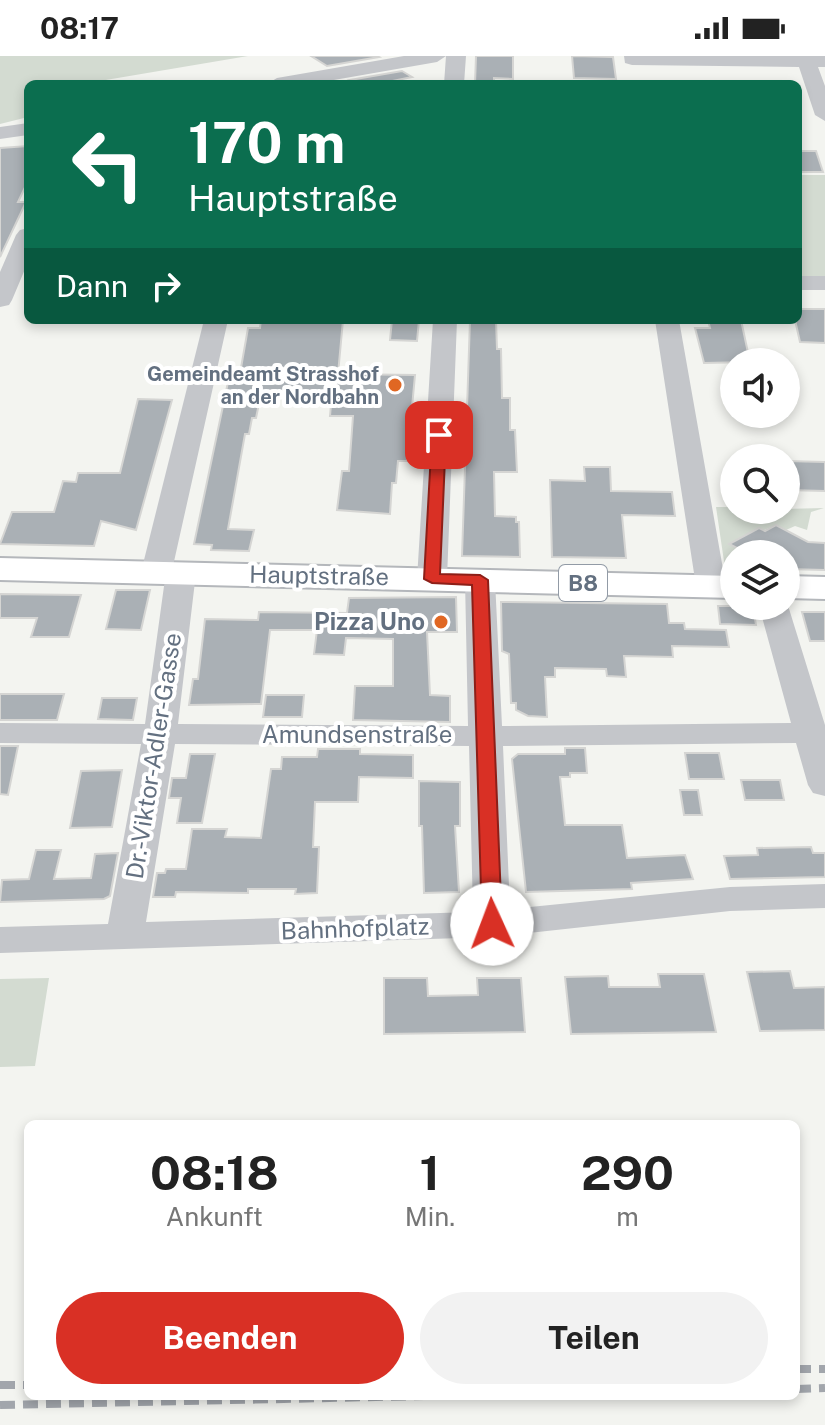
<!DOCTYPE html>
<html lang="de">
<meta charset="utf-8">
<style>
body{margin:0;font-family:"Public Sans",sans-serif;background:#f2f2f2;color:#222;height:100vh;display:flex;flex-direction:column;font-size:30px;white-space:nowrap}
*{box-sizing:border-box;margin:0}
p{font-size:26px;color:#767676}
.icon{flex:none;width:44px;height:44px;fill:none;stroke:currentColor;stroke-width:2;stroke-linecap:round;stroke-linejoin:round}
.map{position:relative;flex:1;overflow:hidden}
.side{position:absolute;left:24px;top:1064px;width:776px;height:280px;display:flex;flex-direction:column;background:#fff;border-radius:12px;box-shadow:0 4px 12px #0003}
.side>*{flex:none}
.top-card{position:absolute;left:24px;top:24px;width:778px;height:244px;border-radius:12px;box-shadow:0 4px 12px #0003;background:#0b6e4f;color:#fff;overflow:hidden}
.tools{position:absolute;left:720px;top:292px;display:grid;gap:16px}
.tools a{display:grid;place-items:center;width:80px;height:80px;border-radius:50%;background:#fff;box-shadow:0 4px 12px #0003;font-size:40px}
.pin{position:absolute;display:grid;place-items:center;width:68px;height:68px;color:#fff;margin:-34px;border-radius:16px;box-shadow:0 4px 12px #0006}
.me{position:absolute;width:88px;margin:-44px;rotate:358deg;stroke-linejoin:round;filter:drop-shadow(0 0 6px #0008)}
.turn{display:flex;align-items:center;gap:28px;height:168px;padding:0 32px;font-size:36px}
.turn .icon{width:104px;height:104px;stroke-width:2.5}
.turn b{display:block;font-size:56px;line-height:68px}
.then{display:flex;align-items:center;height:76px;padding:0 32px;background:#0003;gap:16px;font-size:30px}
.eta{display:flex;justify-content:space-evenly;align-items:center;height:136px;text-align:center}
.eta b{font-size:48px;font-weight:700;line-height:56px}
.primary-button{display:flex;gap:16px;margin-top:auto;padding:16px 32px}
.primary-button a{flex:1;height:92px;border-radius:48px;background:#d93025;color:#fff;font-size:32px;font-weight:700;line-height:92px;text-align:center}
.primary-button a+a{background:#f2f2f2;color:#222}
.status{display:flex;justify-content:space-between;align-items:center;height:56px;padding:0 40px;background:#fff;direction:ltr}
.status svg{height:22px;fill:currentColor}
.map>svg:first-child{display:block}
.green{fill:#d3dbd1}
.building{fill:#aab0b5;stroke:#d5d5d3;stroke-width:2}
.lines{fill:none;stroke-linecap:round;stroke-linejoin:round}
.major-casing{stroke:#b4b7bb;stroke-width:4}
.minor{fill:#c4c6ca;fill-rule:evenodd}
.major{fill:#fff;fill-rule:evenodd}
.rail{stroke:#a2a6ac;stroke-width:8;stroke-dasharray:15 8;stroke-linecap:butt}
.route{fill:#d93025;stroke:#8d1f18;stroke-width:2}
.poi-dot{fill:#e06723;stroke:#fff;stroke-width:3}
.labels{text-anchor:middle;stroke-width:8;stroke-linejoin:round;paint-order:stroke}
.far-poi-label{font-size:20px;font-weight:bold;fill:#637080;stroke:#fff;text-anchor:end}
.shield{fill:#fff;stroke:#929ba6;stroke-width:2}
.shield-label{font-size:22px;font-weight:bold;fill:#637080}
.street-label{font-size:24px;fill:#637080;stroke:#fff}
.poi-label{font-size:24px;font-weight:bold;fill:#637080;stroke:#fff;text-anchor:end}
</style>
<div class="status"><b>08:17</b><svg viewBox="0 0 49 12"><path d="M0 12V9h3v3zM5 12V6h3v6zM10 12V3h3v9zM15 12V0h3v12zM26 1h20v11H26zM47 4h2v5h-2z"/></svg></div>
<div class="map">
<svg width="825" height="1369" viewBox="0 0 825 1369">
<rect width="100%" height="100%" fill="#f3f4f0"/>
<path class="green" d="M0,0H248L82,28H28V61L0,68Z
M798,119H825V222H798Z
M716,451H734V454L824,452L811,456L807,474L795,470L786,474L776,469L730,489L749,498H734V512H725Z
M49,922L35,1010L0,1011V923Z"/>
<path class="building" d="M311,0H377L379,1L327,10Z
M476,0H513V23L494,22V28H475Z
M572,0L613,1L616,23L574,22Z
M402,15L412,21L378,28H359L350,24Z
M28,90V125L18,146H26L0,201V92Z
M798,95H816L823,116H798Z
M798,253H825V287L800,286L795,264H798Z
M261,264H343L338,318L415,319L407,405H398L396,427H392L390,458L337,454L342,415H349L353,360H330L332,338H261L256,362H252L249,378H245L228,473L254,474L249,495L211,494L212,489L194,488L224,345L231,312H241L248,272H260Z
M392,264H419L417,285L390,284Z
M470,264H496L497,293H501L502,342H510V374H515L517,416H494L495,460L516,461V466H519L520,501L462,500Z
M708,264H741L750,306L704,307L695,272H710Z
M138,343L172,344L136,474L101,465L94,490L0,488L12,456H54L63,425L76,426L78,417H120Z
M786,405L825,406V435L786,434Z
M584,411H610L611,435L672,436L675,460L622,459L626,502L552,501L550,424L585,425Z
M776,469L808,486L825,487V514L786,513V498H749L729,488L759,472L765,475Z
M116,534H150L141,574L106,573Z
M0,538L81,539L69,581H31L37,562H0Z
M456,541L457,576H427L430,639L450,640V666L353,664L355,630H393V583L346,582L344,599L314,598L317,574H270L261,648L189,649L193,623H198L205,563L258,564L259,556L347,557L349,542Z
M501,546L667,548L669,567H684L685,573L726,574L729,591L672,590L673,601L624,600L626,621L607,620L606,613L555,612V621H545L547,661L528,660L516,654V647H511L509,598L502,595Z
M718,550H753L756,569L720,568Z
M802,556H825V585H810Z
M0,638H64L57,664H0Z
M266,639H304L302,661H263Z
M102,642H137L133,664L98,663Z
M0,690H18L8,739L0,738Z
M565,692H585L587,717H570V721H560L565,769H622L627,802L685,799L693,823L631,827L632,833L526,836L512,703L518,698H565Z
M318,693H360V698L413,699V722L359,721L358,746H315L313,791H319L317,837L295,838L296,833H248V837L176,836L175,841H153L157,817H165L166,813H186L192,773H227L225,781L261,782L271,713H281L282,701H317Z
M685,697H719L724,723H689Z
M190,698H215L202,767H177L181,742H169L172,722H186Z
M122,714L112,771L70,772L81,715Z
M741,724H780L784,744H745Z
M419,725L460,726V770H455L459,836L424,837L422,770H419Z
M680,734H698L702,759H684Z
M811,791L813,797H825V821L730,823L724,800L758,799L757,792Z
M36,794H61L54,823L91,822L95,798L118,797L110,840L104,843L0,846L2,824L29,823Z
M790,915L794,932L825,931V974L760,975L747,916Z
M658,918H704L716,976L571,978L565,921L608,920L609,931H660Z
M384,922H427L428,940L478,939L477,922H521L525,976L384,978Z"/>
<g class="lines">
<g class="major-casing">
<path id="major" d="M0,502L734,520V542L0,524Z
M786,520L825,521V543L786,542Z"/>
</g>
<path class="minor" d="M404,0H466L464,28H444L446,0L437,6L311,28H267L277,22Z
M624,0H825V11H818L825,30V65L815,59L799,11L632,9L625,7Z
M28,67V79L0,83V71Z
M28,172V206L12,244L9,249L0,251V216L16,179L20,174Z
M798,220H825V234H798Z
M204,264H228L173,510L192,511L196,517L178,668L468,670L465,524L469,518L480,515L491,518L495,524L502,670L791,667L759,550H786V543L825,669V740L813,737L808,729L796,687L503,690L510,853L730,831L825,828V852L730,855L492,881L0,897V871L108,868L141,688L0,687V667L145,668L165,523L156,525L145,522L141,516ZM175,688L469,690L473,856L146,866Z
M433,264H457L447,523L443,529L432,532L421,529L417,523Z
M655,264H679L726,530L722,537L711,539L700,537L696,530Z"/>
<use href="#major" class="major"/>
<path class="rail" d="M796,1313H825
M0,1329H28
M796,1333L825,1332
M0,1349L424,1340"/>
</g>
<path class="route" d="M439,375L446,379L440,518L480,519L488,524L502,868L492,874L482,868L472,529L432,527L424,523L432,379Z"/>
<g class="poi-dot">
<circle cx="395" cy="329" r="8"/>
<circle cx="441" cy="566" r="8"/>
</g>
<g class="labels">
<g class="far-poi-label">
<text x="379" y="325">Gemeindeamt Strasshof<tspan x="379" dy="23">an der Nordbahn</tspan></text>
</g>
<rect class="shield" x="559" y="509" width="48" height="36" rx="6"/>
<g class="shield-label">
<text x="583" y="535">B8</text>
</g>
<g class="street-label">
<text transform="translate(319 520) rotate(1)" y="8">Hauptstraße</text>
<text x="357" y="687">Amundsenstraße</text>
<text transform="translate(154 700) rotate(-81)" y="8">Dr.-Viktor-Adler-Gasse</text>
<text transform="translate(355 873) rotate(-2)" y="8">Bahnhofplatz</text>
</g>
<g class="poi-label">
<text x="425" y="574">Pizza Uno</text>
</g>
</g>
</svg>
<div class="tools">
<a><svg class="icon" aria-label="sound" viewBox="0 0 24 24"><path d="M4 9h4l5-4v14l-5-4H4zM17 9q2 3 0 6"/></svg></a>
<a><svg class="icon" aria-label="search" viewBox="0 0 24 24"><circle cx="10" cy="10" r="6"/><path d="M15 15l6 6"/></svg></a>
<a><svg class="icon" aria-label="layers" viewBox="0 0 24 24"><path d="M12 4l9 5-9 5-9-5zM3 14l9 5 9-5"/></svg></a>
</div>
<div class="pin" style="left:439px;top:379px;background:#d93025"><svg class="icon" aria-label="arrive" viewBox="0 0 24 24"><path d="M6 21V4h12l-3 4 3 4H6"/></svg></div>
<svg class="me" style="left:492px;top:868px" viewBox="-20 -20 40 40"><circle r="19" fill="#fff"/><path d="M0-13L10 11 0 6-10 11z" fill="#d93025"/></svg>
<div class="top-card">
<div class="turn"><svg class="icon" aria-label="left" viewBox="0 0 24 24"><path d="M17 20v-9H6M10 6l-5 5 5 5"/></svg><div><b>170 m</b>Hauptstraße</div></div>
<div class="then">Dann<svg class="icon" aria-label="right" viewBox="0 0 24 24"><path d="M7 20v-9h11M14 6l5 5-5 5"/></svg></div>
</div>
<section class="side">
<div class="eta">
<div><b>08:18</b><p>Ankunft</p></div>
<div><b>1</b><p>Min.</p></div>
<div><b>290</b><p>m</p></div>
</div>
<div class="primary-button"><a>Beenden</a><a>Teilen</a></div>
</section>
</div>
